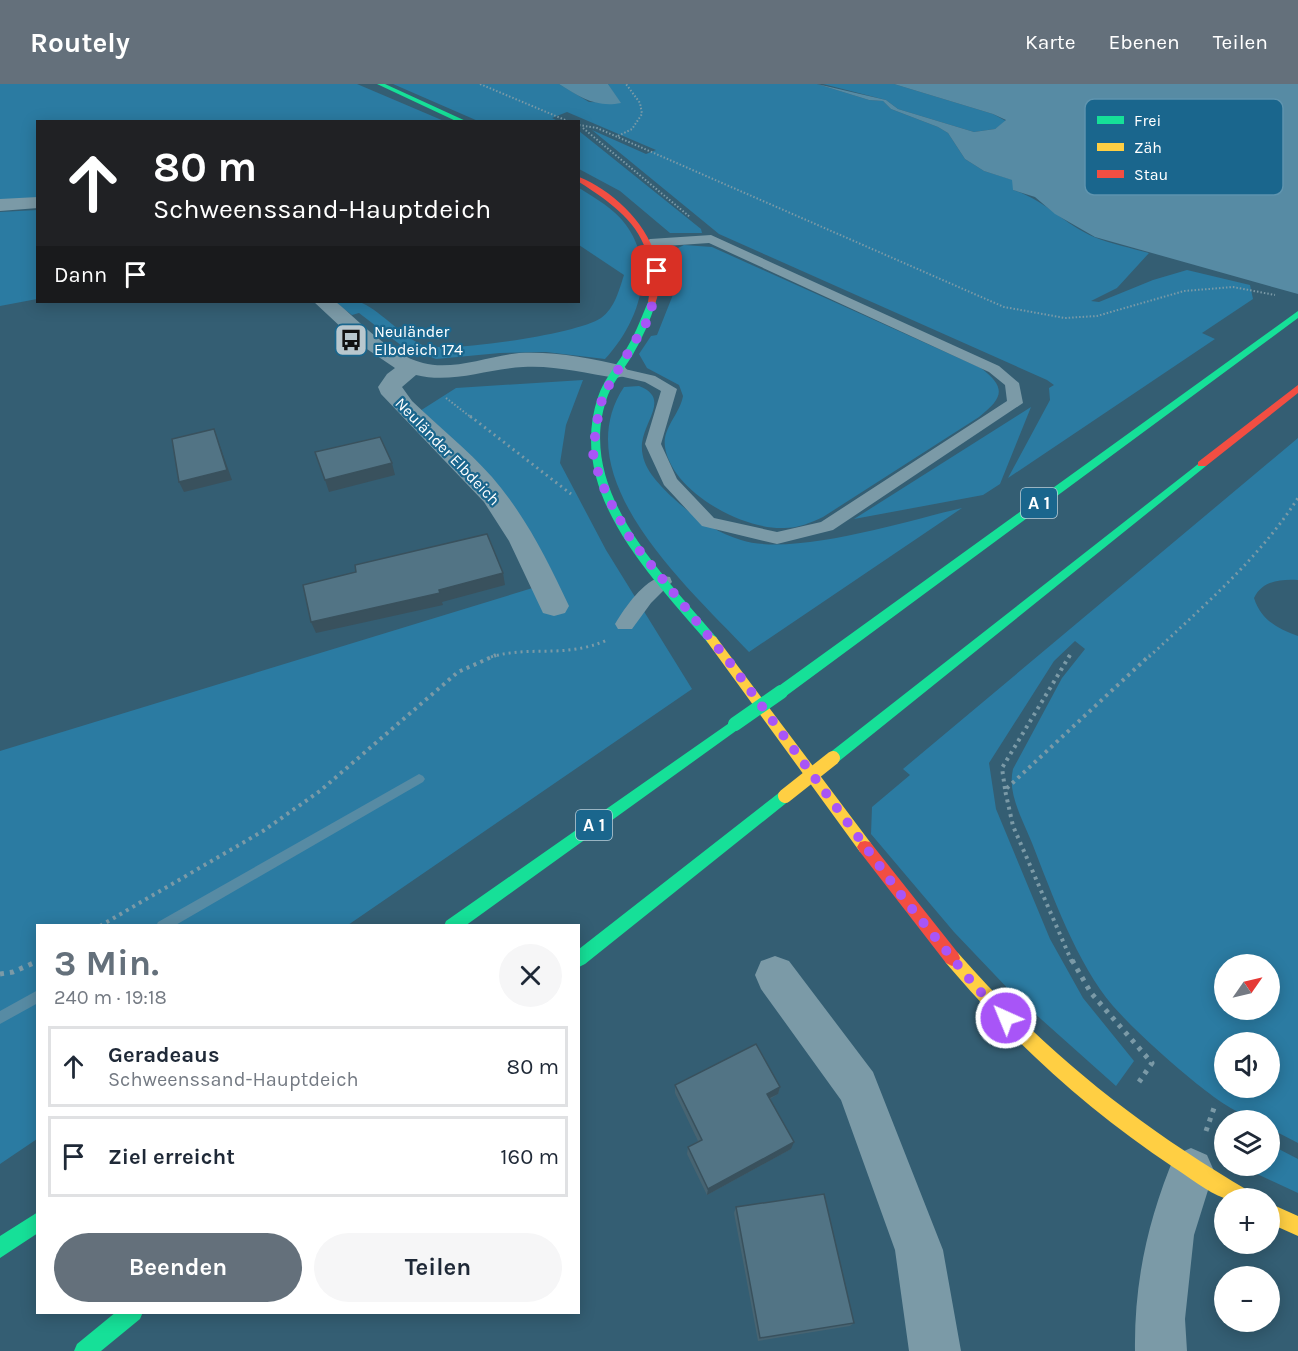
<!DOCTYPE html>
<html lang="de">
<meta charset="utf-8">
<style>
body{margin:0;font-family:Karla,sans-serif;background:#f6f6f7;color:#1f2937;height:100vh;display:flex;flex-direction:column;font-size:22px;white-space:nowrap}
*{box-sizing:border-box;margin:0}
p{font-size:20px;color:#747a83}
.icon{flex:none;width:33px;height:33px;fill:none;stroke:currentColor;stroke-width:2;stroke-linecap:round;stroke-linejoin:round}
.map{position:relative;flex:1;overflow:hidden}
.drawer{position:absolute;left:36px;top:840px;width:544px;height:390px;display:flex;flex-direction:column;background:#fff;border-radius:0px;box-shadow:0 3px 15px #0003}
.drawer>*{flex:none}
.hud{position:absolute;left:36px;top:36px;width:544px;height:183px;border-radius:0px;box-shadow:0 3px 15px #0003;background:#202124;color:#fff;overflow:hidden}
.needle{width:39px;rotate:56deg}
.tools{position:absolute;left:1214px;top:870px;display:grid;gap:12px}
.tools a{display:grid;place-items:center;width:66px;height:66px;border-radius:50%;background:#fff;box-shadow:0 3px 15px #0003;font-size:30px}
.pin{position:absolute;display:grid;place-items:center;width:51px;height:51px;color:#fff;margin:-26px;border-radius:12px;box-shadow:0 3px 9px #0006}
.me{position:absolute;width:66px;margin:-33px;rotate:316deg;stroke-linejoin:round;filter:drop-shadow(0 0 4px #0008)}
.turn{display:flex;align-items:center;gap:21px;height:126px;padding:0 18px;font-size:27px}
.turn .icon{width:78px;height:78px;stroke-width:2.5}
.turn b{display:block;font-size:42px;line-height:51px}
.then{display:flex;align-items:center;height:57px;padding:0 18px;background:#0003;gap:12px;font-size:22px}
.round{display:grid;place-items:center;flex:none;width:63px;height:63px;border-radius:32px;background:#f6f6f7}
.headline{display:flex;align-items:center;justify-content:space-between;height:102px;padding:0 18px}
h1{font-size:36px;font-weight:700;line-height:45px;color:#64707b}
.cta{display:flex;gap:12px;margin-top:auto;padding:12px 18px}
.cta a{flex:1;height:69px;border-radius:36px;background:#64707b;color:#fff;font-size:24px;font-weight:700;line-height:69px;text-align:center}
.cta a+a{background:#f6f6f7;color:#1f2937}
ul{padding:0;list-style:none}
li{display:flex;align-items:center;gap:18px;height:81px;margin:0 12px 9px;padding:0 6px;border:3px solid #e0e1e3;border-radius:0px}
li div{flex:1}
li b{display:block;font-size:22px}
li em{font-style:normal}
header{display:flex;align-items:center;gap:36px;box-sizing:border-box;height:84px;padding:0 30px;background:#64707b;color:#fff}
header strong{font-size:28px}
nav{display:flex;gap:33px;margin-inline-start:auto;font-size:21px}
.map>svg:first-child{display:block}
.green{fill:#2b7ba2;fill-rule:evenodd}
.water{fill:#578ba4}
.lines{fill:none;stroke-linecap:round;stroke-linejoin:round}
.stream{fill:#578ba4;fill-rule:evenodd}
.path-far3{stroke:#7b9aa7;stroke-width:2;stroke-dasharray:1.5 2;stroke-linecap:butt}
.path-far2{stroke:#7b9aa7;stroke-width:3;stroke-dasharray:2 4;stroke-linecap:butt}
.path-far1{stroke:#7b9aa7;stroke-width:4;stroke-dasharray:3 4.5;stroke-linecap:butt}
.path{stroke:#7b9aa7;stroke-width:5;stroke-dasharray:4 6;stroke-linecap:butt}
.lane{fill:#7b9aa7;fill-rule:evenodd}
.street{fill:#7b9aa7;fill-rule:evenodd}
.fast{fill:#16e098;fill-rule:evenodd}
.slow{fill:#ffcf43;fill-rule:evenodd}
.jam{fill:#f24e42;fill-rule:evenodd}
.fast-bridge{stroke:#16e098;stroke-width:14}
.slow-bridge{stroke:#ffcf43;stroke-width:14}
.wall{fill:#476472}
.shaded-wall{fill:#39515d}
.building{fill:#527485;stroke:#39515d;stroke-width:1.5}
.route{stroke:#a855f7;stroke-width:10;stroke-dasharray:0 18}
.labels{text-anchor:middle;stroke-width:4.5;stroke-linejoin:round;paint-order:stroke}
.far-poi-label{font-size:16px;fill:#fff;stroke:#1a668d;text-anchor:start}
.far-street-label{font-size:16px;fill:#fff;stroke:#1a668d}
.shield{fill:#1a668d;stroke:#bad1dd;stroke-width:1.5}
.shield-label{font-size:18px;font-weight:bold;fill:#fff}
.key{fill:#1a668d;stroke:#5f94af;stroke-width:1.5}
.key-label{font-size:16px;fill:#fff}
</style>
<header>
<strong>Routely</strong>
<nav><a>Karte</a><a>Ebenen</a><a>Teilen</a></nav>
</header>
<div class="map">
<svg width="1298" height="1267" viewBox="0 0 1298 1267">
<rect width="100%" height="100%" fill="#345e73"/>
<path class="green" d="M0,0H357L444,37L38,38L37,115L0,117Z
M393,0H559L589,18L620,19L608,0H817L869,16L883,17L891,25L938,43L948,49L965,75L984,87L1013,96V106C1045,116 1064,140 1094,153C1111,160 1131,164 1149,169L1117,204L1091,217L1099,218L1153,196L1187,186L1250,201L1253,215L1202,249L1215,255L1008,394L1050,316L1049,304L1054,301L1047,296L719,150L592,46L646,70L656,66L567,28L552,34L558,37H478Z
M823,0H894L993,30L1006,37L995,45L974,48L898,25L886,16Z
M579,47L701,145L702,149H670L620,107L579,85Z
M579,104C595,114 615,125 626,141C658,185 638,239 605,275L546,268L500,269L436,275L402,262L359,229L352,231L335,218C343,218 355,215 362,219C381,227 408,258 426,262C454,268 578,250 601,234C615,224 619,206 624,191L579,161Z
M37,126V215L0,222V128Z
M684,161L712,163L981,284C1007,304 1003,314 979,333L823,433C810,439 799,444 784,444C743,446 672,408 665,363C662,344 680,330 683,312L679,301L647,284L639,270L651,252L657,251L676,203L674,166Z
M583,296L566,341L560,379L606,466L692,605L348,841L38,842L37,1055L0,1080V667L539,502L481,397L412,332L456,304Z
M639,302C670,314 645,335 642,359C640,382 657,398 672,413C693,432 714,448 741,456C793,473 906,437 962,424L749,568C692,507 563,395 624,303Z
M1031,323L1000,400L983,411L854,435Z
M1298,354V496C1280,495 1262,497 1254,514C1261,536 1277,544 1298,552V1059L1269,1044V1036C1242,1036 1218,1016 1197,1000C1168,976 1139,951 1113,922C1077,880 1052,810 1032,759C1023,736 1007,710 1013,685L1062,594L1085,565L1075,557L1054,577L989,679L996,725L1050,855L1083,914L1134,977L1116,1002L1014,911L954,848L871,750L872,723L910,691L903,685ZM1224,880H1269V926H1224ZM1224,958H1269V1004H1224Z
M1269,1060L1298,1075V1109L1240,1082H1269Z"/>
<path class="water" d="M559,0H608L621,19C596,24 580,13 559,0Z
M817,0L886,16L898,25L974,48L995,45L1006,36L993,30L894,0H1298V210L1095,153L1055,130L1035,113L1013,106L1012,96L984,87L965,75L948,49L938,43L891,25L883,17L869,16Z"/>
<g class="lines">
<path class="stream" d="M419,690L423,692L425,695L423,698L174,842H156L158,838Z
M38,906V919L0,940V927Z"/>
<path class="path-far3" d="M480,0L570,38
M579,41L597,44L1004,223L1065,234L1097,232L1184,207L1233,203L1275,211
M583,44L690,133
M618,52L632,45L642,30L640,19L626,0
M446,314L472,334"/>
<path class="path-far2" d="M470,332L571,410
M491,573C531,561 565,575 607,556
M1069,573L1072,568
M1149,573C1202,523 1258,476 1298,414"/>
<path class="path-far1" d="M1005,705L1002,684L1070,571
M100,842L263,747L320,707L458,588L496,571
M1072,878L1013,742L1005,706L1150,571"/>
<path class="path" d="M1072,876L1091,909L1152,979L1139,998
M0,890L13,888L38,877
M1206,1047L1214,1024"/>
<path class="lane" d="M711,151L999,282L1019,299L1023,319L833,446L777,460L702,442L664,401L645,360L661,307L645,298L611,290L609,287L611,284L616,283L655,292L677,305L661,360L677,395L714,434L777,448L821,438L1007,317L1005,301L989,288L709,159L650,163L644,159L650,155Z
M663,492L670,493L672,498L651,519L632,545H618L615,540C626,522 643,497 663,492Z"/>
<path class="street" d="M38,113V124L0,127V115Z
M314,218H336C362,239 389,270 423,279C453,287 488,272 519,269C553,267 591,274 624,282L628,287L624,292L616,294C585,289 554,281 523,283C486,285 452,300 416,291L402,303L412,317C438,342 467,365 492,393C525,431 548,477 569,522L565,529L554,532L543,529L509,457L484,418L381,310L378,303L387,290L395,284L358,259Z
M775,872L789,877L873,988L943,1166L961,1267H909L895,1166L841,1016L761,905L755,891L761,877Z
M1191,1064L1207,1071L1214,1087L1194,1151L1185,1235L1187,1267H1135C1134,1198 1148,1135 1175,1071Z"/>
<path class="fast" d="M377,0H385L468,38H458Z
M649,216L656,218C650,237 642,255 632,272C624,285 614,297 608,311C573,404 662,489 716,553L718,556L716,559H708C651,492 566,409 598,313C604,294 619,279 628,262C637,247 642,231 649,216Z
M1298,227V234L786,612H776L774,608L776,604Z
M1202,377L1206,378V382L838,678H828L826,674L828,670Z
M735,635L740,636L742,640L740,644L465,842H444L446,837Z
M785,706L790,708L792,712L790,716L585,880L579,883V865L780,708Z
M38,1128V1149L0,1174V1152Z
M116,1228H143L140,1235L101,1267H74L77,1260Z"/>
<path class="slow" d="M712,551L716,553L870,758L873,763L870,768L865,769L860,768L708,559L706,556L708,553Z
M952,866L958,869C1045,968 1135,1040 1249,1107L1251,1114C1243,1114 1232,1117 1224,1114C1208,1109 1188,1092 1173,1083C1087,1026 1013,958 946,879L944,874L946,869Z
M1269,1119L1298,1132V1152L1269,1139Z"/>
<path class="jam" d="M579,93C625,111 675,168 655,220L648,218C659,156 628,129 579,98Z
M1298,301V309L1206,382H1198V378Z
M865,757L870,758L958,869L960,874L958,879L952,882L946,879L860,768L857,763L860,758Z"/>
<path class="fast-bridge" d="M735,640L781,608"/>
<path class="slow-bridge" d="M785,712L833,674"/>
</g>
<path class="wall" d="M675,1001L780,1003L778,1010L770,1015L791,1065L707,1111L687,1070L688,1063L698,1057L675,1009Z
M736,1123L854,1239L850,1242L758,1257L734,1129Z"/>
<path class="shaded-wall" d="M214,345L232,396L184,408L179,398Z
M392,379L395,391L329,408L325,396Z
M503,489L505,501L442,518L443,521L316,549L311,538Z
M780,1003L778,1010L764,1017L767,1010Z
M794,1058L791,1065L707,1111L708,1105Z"/>
<path class="building" d="M214,345L227,386L179,398L172,355Z
M380,353L392,379L325,396L315,368Z
M487,450L503,489L439,506L440,509L311,538L303,501L356,488L355,481Z
M756,960L780,1003L767,1010L794,1058L708,1105L688,1063L702,1056L675,1001Z
M824,1110L854,1239L760,1254L736,1123Z"/>
<g class="lines">
<path class="route" d="M657,187L655,213L646,239L603,311L596,342L593,374L607,412L631,456L730,579L904,815L975,902L1006,934"/>
</g>
<defs>
<g id="bus-square" transform="scale(1.725)"><rect x="-9" y="-9" width="18" height="18" rx="4" fill="#b8c7ce" stroke="#1a668d"/><path d="M-5-6H5V4H4V6H2V4H-2V6H-4V4H-5ZM-3.5-4V0h7V-4ZM-3.5 1.2v1.5H-2V1.2ZM2 1.2v1.5H3.5V1.2Z" fill="#111"/></g>
</defs>
<g fill-rule="evenodd">
<use href="#bus-square" x="351" y="256"/>
</g>
<g class="labels">
<g class="far-poi-label">
<text x="374" y="253">Neuländer<tspan x="374" dy="18">Elbdeich 174</tspan></text>
</g>
<g class="far-street-label">
<text transform="translate(448 367) rotate(46)" y="6">Neuländer Elbdeich</text>
</g>
<g class="shield">
<rect x="1021" y="404" width="36" height="30" rx="4.5"/>
<rect x="576" y="726" width="36" height="30" rx="4.5"/>
</g>
<g class="shield-label">
<text x="1039" y="425">A 1</text>
<text x="594" y="747">A 1</text>
</g>
</g>
<rect x="1085" y="15" width="198" height="96" rx="9" class="key"/>
<rect x="1097" y="32" width="27" height="8" fill="#16e098"/>
<rect x="1097" y="59" width="27" height="8" fill="#ffcf43"/>
<rect x="1097" y="86" width="27" height="8" fill="#f24e42"/>
<g class="key-label">
<text x="1134" y="42">Frei</text>
<text x="1134" y="69">Zäh</text>
<text x="1134" y="96">Stau</text>
</g>
</svg>
<div class="tools">
<a><svg class="needle" viewBox="-14 -14 28 28"><path d="M0-13l5 13h-10z" fill="#e53935"/><path d="M0 13l5-13h-10z" fill="#747a83"/></svg></a>
<a><svg class="icon" aria-label="sound" viewBox="0 0 24 24"><path d="M4 9h4l5-4v14l-5-4H4zM17 9q2 3 0 6"/></svg></a>
<a><svg class="icon" aria-label="layers" viewBox="0 0 24 24"><path d="M12 4l9 5-9 5-9-5zM3 14l9 5 9-5"/></svg></a>
<a>+</a>
<a>−</a>
</div>
<div class="pin" style="left:657px;top:187px;background:#d93025"><svg class="icon" aria-label="arrive" viewBox="0 0 24 24"><path d="M6 21V4h12l-3 4 3 4H6"/></svg></div>
<svg class="me" style="left:1006px;top:934px" viewBox="-20 -20 40 40"><circle r="17" fill="#a855f7" stroke="#fff" stroke-width="3"/><path d="M0-11L8 9 0 5-8 9z" fill="#fff"/></svg>
<div class="hud">
<div class="turn"><svg class="icon" aria-label="ahead" viewBox="0 0 24 24"><path d="M12 20V5M6 11l6-6 6 6"/></svg><div><b>80 m</b>Schweenssand-Hauptdeich</div></div>
<div class="then">Dann<svg class="icon" aria-label="arrive" viewBox="0 0 24 24"><path d="M6 21V4h12l-3 4 3 4H6"/></svg></div>
</div>
<section class="drawer">
<div class="headline"><div><h1>3 Min.</h1><p>240 m · 19:18</p></div><a class="round"><svg class="icon" aria-label="close" viewBox="0 0 24 24"><path d="M6 6l12 12M18 6L6 18"/></svg></a></div>
<ul>
<li><svg class="icon" aria-label="ahead" viewBox="0 0 24 24"><path d="M12 20V5M6 11l6-6 6 6"/></svg><div><b>Geradeaus</b><p>Schweenssand-Hauptdeich</p></div><em>80 m</em></li>
<li><svg class="icon" aria-label="arrive" viewBox="0 0 24 24"><path d="M6 21V4h12l-3 4 3 4H6"/></svg><div><b>Ziel erreicht</b></div><em>160 m</em></li>
</ul>
<div class="cta"><a>Beenden</a><a>Teilen</a></div>
</section>
</div>
